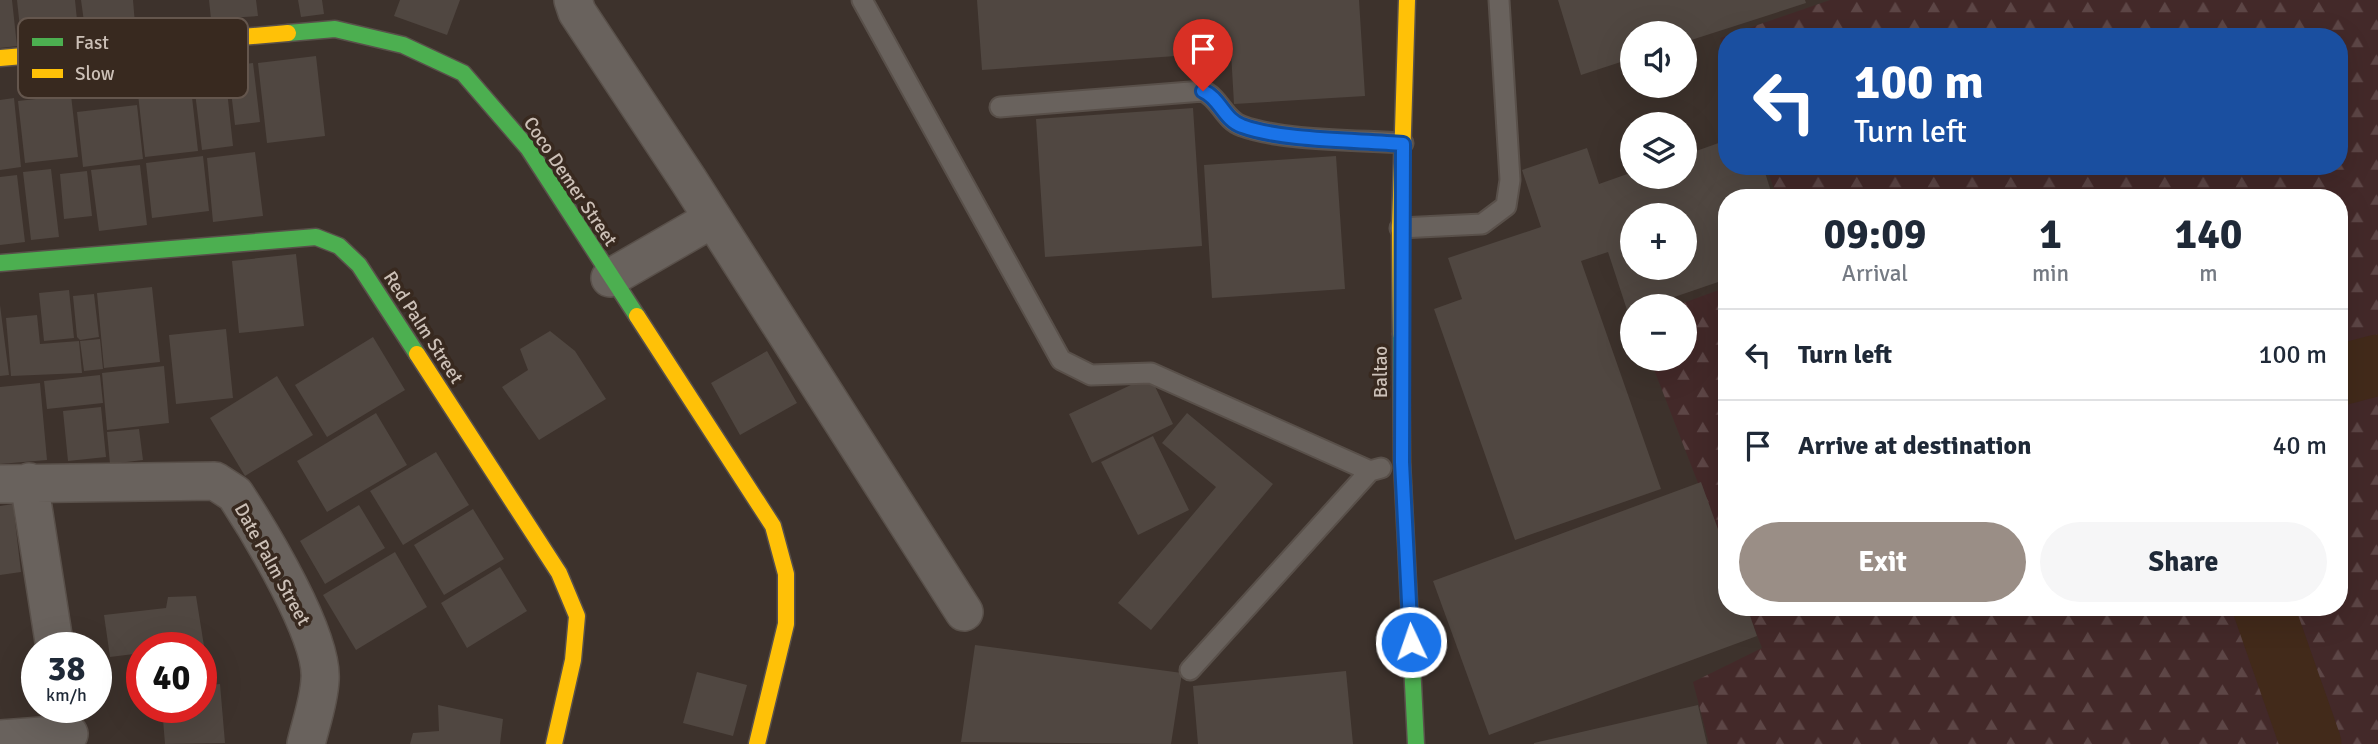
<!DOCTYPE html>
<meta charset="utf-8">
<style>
body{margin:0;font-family:Signika,sans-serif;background:#f6f6f7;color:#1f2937;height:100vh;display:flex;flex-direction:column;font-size:26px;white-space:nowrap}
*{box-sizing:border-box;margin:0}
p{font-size:23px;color:#747a83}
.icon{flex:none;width:38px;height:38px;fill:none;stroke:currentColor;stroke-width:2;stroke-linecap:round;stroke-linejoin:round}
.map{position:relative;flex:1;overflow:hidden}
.sheet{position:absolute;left:1718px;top:189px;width:630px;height:427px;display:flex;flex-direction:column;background:#fff;border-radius:28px;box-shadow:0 7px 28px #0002}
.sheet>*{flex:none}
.banner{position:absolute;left:1718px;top:28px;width:630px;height:147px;border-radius:28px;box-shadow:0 7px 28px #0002;background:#1a4fa0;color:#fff;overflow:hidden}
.fabs{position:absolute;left:1620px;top:21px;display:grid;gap:14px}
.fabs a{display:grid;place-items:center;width:77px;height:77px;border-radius:50%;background:#fff;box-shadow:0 7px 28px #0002;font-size:35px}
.speed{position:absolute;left:21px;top:632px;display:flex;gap:14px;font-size:35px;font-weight:700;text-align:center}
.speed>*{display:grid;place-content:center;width:91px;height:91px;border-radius:50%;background:#fff;box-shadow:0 7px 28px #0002;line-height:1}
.speed small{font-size:18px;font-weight:400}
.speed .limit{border:10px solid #d22;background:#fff;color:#111}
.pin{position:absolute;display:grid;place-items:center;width:60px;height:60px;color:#fff;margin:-72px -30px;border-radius:50% 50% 50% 0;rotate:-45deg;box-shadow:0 0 7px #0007}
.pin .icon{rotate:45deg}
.me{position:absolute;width:77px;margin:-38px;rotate:357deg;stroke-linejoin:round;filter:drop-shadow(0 0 5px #0008)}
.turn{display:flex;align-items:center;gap:24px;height:147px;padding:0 21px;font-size:32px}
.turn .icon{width:91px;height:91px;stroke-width:2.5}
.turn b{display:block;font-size:49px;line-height:60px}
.eta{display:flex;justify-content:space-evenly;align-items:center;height:119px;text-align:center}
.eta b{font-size:42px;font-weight:800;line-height:49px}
.cta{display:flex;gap:14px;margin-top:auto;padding:14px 21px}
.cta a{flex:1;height:80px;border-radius:42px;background:#9a8e86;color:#fff;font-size:28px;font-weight:800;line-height:80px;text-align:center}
.cta a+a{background:#f6f6f7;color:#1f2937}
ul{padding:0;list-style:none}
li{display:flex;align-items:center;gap:21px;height:91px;padding:0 21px;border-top:2px solid #e0e1e3}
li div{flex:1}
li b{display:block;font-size:26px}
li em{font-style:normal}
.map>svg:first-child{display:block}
.forest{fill:url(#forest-firs)}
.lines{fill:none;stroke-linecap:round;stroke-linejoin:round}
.river{stroke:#422a1a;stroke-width:61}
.building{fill:#504741;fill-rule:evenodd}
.lane-casing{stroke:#59504a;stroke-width:23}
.street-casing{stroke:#59504a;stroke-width:40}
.fast-casing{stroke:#59504a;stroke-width:19}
.slow-casing{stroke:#59504a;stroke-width:19}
.lane{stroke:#69625d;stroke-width:19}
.street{stroke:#69625d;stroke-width:37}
.fast{stroke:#4caf50;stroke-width:16}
.slow{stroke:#ffc107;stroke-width:16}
.route-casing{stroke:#114b97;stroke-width:18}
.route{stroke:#1a73e8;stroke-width:12}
.labels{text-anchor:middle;stroke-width:7;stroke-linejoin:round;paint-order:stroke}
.street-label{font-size:19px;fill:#ccc0b7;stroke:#38291f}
.key{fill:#38291f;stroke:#64564d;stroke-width:2}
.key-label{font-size:19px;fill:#ccc0b7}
</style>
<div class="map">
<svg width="2378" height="744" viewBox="0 0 2378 744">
<defs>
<pattern id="forest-firs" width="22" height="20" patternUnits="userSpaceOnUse" patternTransform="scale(1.75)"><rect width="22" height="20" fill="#432929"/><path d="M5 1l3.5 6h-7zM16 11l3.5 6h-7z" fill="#5d4646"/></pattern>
</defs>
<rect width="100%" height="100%" fill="#3d322c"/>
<path class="forest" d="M1830,0H2378V744H1709L1693,682L1762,648L1746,607H2340V198H1777L1766,166H2340V37H1727V58L1720,38Z
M1727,287V558L1650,359H1685V306H1675Z"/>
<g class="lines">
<path class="river" d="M2340,375L2378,365
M2263,607L2311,744"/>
</g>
<path class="building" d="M0,0H12L17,46L0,48Z
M17,0H75L79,40L22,47Z
M81,0H133L135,24L85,29Z
M209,0H256L258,16L211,19Z
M298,0H322L324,14L301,17Z
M400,0H460L447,35L394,16Z
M977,0H1359L1365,96L1234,104L1231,52L982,70Z
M1558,0H1805L1806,3L1685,42V33H1633V58L1581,75Z
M316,56L325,136L267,143L258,63Z
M253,63L260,122L235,125L228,66Z
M225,72L233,146L202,150L193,76Z
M191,88L198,151L145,157L138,94Z
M71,95L78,157L25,163L18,101Z
M14,98L21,167L0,170V100Z
M137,105L143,159L83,167L77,112Z
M1193,108L1202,246L1045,257L1036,119Z
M1727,140V166H1763L1773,198H1727V279L1648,306H1633V312L1628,313L1608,252L1581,261L1661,489L1515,540L1434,309L1462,299L1448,258L1541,227L1522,170L1587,148L1599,184L1633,172V177H1685V155ZM1633,215H1685V268H1633Z
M255,152L263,216L213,222L207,158Z
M203,156L209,211L152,218L146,163Z
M1336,156L1345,289L1212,298L1204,165Z
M140,165L147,225L99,231L91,170Z
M51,169L59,237L31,240L23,172Z
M87,171L92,216L64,219L60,174Z
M17,175L25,242L0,245V177Z
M296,254L304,326L239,333L232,261Z
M152,287L160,362L104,368L97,293Z
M69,290L74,338L44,341L39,293Z
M94,294L99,337L80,340L77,337L73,296Z
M0,305L9,375L0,376Z
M37,315L40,344L79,341L82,373L11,376L6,318Z
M226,329L233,398L176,404L169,335Z
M550,331L575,351L606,399L539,440L502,387L528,370L520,349Z
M373,337L405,390L327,437L295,385Z
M100,339L103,369L84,371L80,341Z
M767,351L797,403L740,435L711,383Z
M164,366L169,423L107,430L102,373Z
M100,375L103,403L47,409L44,381Z
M277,376L313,435L245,476L210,418Z
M1150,376L1173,424L1092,463L1069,414Z
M40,383L47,460L0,464V387Z
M101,407L106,457L68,461L63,411Z
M376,413L407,465L327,512L297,461Z
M1187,413L1273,484L1151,630L1118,603L1216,487L1162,443Z
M139,429L143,460L110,464L107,432Z
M1153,436L1189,510L1138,535L1101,462Z
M436,452L469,505L403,545L370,491Z
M1701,482L1727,554V607H1747L1757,636L1489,735L1433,581Z
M13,504L21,572L0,575V506Z
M359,505L385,548L325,584L300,541Z
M473,509L504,559L444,595L414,545Z
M395,552L427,607L356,650L323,595Z
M500,567L527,611L467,648L441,603Z
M196,596L204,646L142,648V653L110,657L104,615L166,608L168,597Z
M975,645L1182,673L1171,744L961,742Z
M1346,671L1353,744H1198L1193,686Z
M697,672L747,685L733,736L683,723Z
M220,684L225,743L165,744L162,707H201V686Z
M438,705L503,719L500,744H410L413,733L439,731Z
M1698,705L1707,744H1534V743Z"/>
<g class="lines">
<g class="lane-casing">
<path id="lane" d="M862,0L1061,360L1091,375L1151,373L1370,471
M1000,107L1203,91C1220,98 1224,120 1242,126C1282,141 1358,140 1403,143
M1400,228L1482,224L1506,206L1510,180L1499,0
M1190,670L1370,471L1381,468"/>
</g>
<g class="street-casing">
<path id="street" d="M573,0L577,12L689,181L964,612
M610,278L712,219
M29,482L55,648
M0,484L215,481L235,494C260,532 324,637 320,680C319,701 311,723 306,744
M0,739L69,734"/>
</g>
<g class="fast-casing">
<path id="fast" d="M288,33L335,29L403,45L463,73L528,148L637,316
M0,263L316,237L339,246L359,265L417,354
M1401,334L1402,462L1416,744"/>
</g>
<g class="slow-casing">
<path id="slow" d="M0,58L288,33
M637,316L773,526L786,574V624L757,744
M1401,334L1400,228L1407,0
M417,354L559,573L577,616L573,660L554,744"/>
</g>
<use href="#lane" class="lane"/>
<use href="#street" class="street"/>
<use href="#fast" class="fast"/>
<use href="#slow" class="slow"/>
</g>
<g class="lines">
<g class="route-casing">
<path id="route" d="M1203,91C1220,98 1224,120 1242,126C1282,141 1358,140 1403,144L1402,462L1411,642"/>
</g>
<use href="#route" class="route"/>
</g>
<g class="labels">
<g class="street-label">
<text transform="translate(571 181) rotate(56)" y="7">Coco Demer Street</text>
<text transform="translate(424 327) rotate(57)" y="7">Red Palm Street</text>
<text transform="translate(1380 372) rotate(-90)" y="7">Baltao</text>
<text transform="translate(273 564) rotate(61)" y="7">Date Palm Street</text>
</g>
</g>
<rect x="18" y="18" width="230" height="80" rx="10" class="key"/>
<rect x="32" y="38" width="31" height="8" fill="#4caf50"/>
<rect x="32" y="69" width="31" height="9" fill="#ffc107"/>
<g class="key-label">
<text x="75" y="49">Fast</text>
<text x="75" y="80">Slow</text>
</g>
</svg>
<div class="fabs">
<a><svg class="icon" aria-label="sound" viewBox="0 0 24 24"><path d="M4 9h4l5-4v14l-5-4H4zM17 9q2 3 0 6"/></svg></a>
<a><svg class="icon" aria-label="layers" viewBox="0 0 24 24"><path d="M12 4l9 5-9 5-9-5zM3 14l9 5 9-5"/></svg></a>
<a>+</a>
<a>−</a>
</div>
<div class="speed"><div>38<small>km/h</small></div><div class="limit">40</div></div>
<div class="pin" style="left:1203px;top:91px;background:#d93025"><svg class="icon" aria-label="arrive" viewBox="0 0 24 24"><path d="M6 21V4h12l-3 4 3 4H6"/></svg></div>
<svg class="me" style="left:1411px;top:642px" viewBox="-20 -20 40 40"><circle r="17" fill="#1a73e8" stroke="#fff" stroke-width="3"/><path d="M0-11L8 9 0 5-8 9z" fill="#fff"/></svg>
<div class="banner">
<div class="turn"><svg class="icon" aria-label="left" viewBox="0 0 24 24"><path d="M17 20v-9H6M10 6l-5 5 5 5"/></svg><div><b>100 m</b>Turn left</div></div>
</div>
<section class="sheet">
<div class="eta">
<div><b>09:09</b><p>Arrival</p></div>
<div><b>1</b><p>min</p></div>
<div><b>140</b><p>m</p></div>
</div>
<ul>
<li><svg class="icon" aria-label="left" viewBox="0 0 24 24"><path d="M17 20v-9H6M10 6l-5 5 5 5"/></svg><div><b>Turn left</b></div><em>100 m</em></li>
<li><svg class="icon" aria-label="arrive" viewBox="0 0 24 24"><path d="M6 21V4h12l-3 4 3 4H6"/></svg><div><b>Arrive at destination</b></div><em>40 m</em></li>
</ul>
<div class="cta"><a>Exit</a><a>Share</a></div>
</section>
</div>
